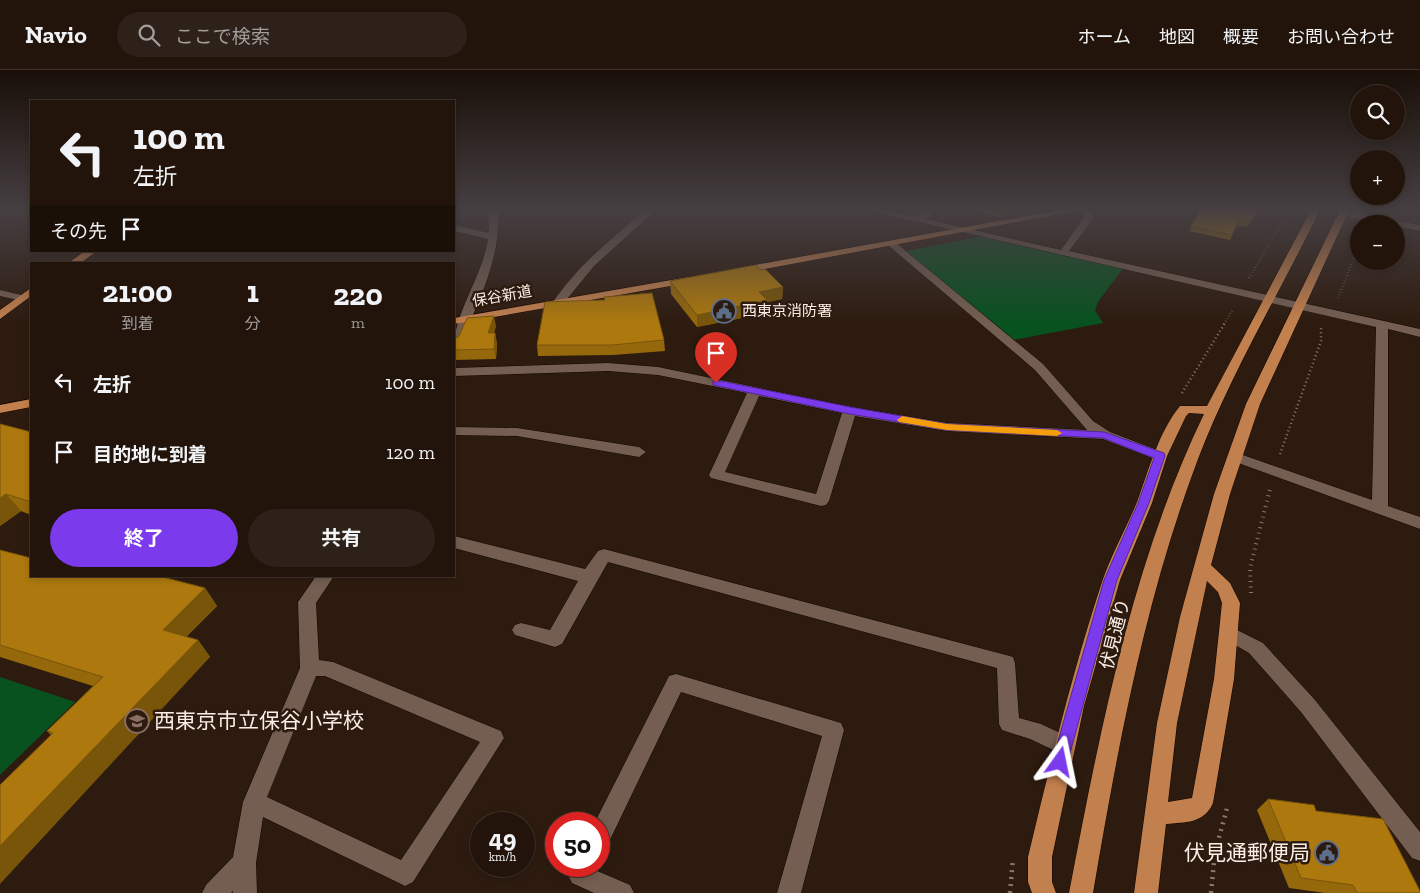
<!DOCTYPE html>
<html lang="ja">
<meta charset="utf-8">
<style>
body{margin:0;font-family:"Zilla Slab","Noto Sans JP",serif;background:#2e2119;color:#f1f3f6;height:100vh;display:flex;flex-direction:column;font-size:19px;white-space:nowrap}
*{box-sizing:border-box;margin:0}
p{font-size:16px;color:#a29e9d}
.icon{flex:none;width:28px;height:28px;fill:none;stroke:currentColor;stroke-width:2;stroke-linecap:round;stroke-linejoin:round}
.map{position:relative;flex:1;overflow:hidden}
.sheet{position:absolute;left:30px;top:192px;width:425px;height:315px;display:flex;flex-direction:column;background:#22140b;border-radius:0px;box-shadow:0 2px 8px #0003,0 0 0 1px #3f332c}
.sheet>*{flex:none}
.banner{position:absolute;left:30px;top:30px;width:425px;height:152px;border-radius:0px;box-shadow:0 2px 8px #0003,0 0 0 1px #3f332c;background:#22140b;color:#f1f3f6;overflow:hidden}
.controls{position:absolute;left:1350px;top:15px;display:grid;gap:10px}
.controls a{display:grid;place-items:center;width:55px;height:55px;border-radius:50%;background:#22140b;box-shadow:0 2px 8px #0003,0 0 0 1px #3f332c;font-size:25px}
.speed{position:absolute;left:470px;top:742px;display:flex;gap:10px;font-size:25px;font-weight:700;text-align:center}
.speed>*{display:grid;place-content:center;width:65px;height:65px;border-radius:50%;background:#22140b;box-shadow:0 2px 8px #0003,0 0 0 1px #3f332c;line-height:1}
.speed small{font-size:12px;font-weight:400}
.speed .limit{border:8px solid #d22;background:#fff;color:#111}
.pin{position:absolute;display:grid;place-items:center;width:42px;height:42px;color:#fff;margin:-51px -21px;border-radius:50% 50% 50% 0;rotate:-45deg;box-shadow:0 0 5px #0007}
.pin .icon{rotate:45deg}
.me{position:absolute;width:55px;margin:-28px;rotate:12deg;stroke-linejoin:round;filter:drop-shadow(0 0 4px #0008)}
.turn{display:flex;align-items:center;gap:18px;height:105px;padding:0 20px;font-size:22px}
.turn .icon{width:65px;height:65px;stroke-width:2.5}
.turn b{display:block;font-size:35px;line-height:42px}
.then{display:flex;align-items:center;height:48px;padding:0 20px;background:#0003;gap:10px;font-size:19px}
.eta{display:flex;justify-content:space-evenly;align-items:center;height:85px;text-align:center}
.eta b{font-size:30px;font-weight:700;line-height:35px}
.primary-button{display:flex;gap:10px;margin-top:auto;padding:10px 20px}
.primary-button a{flex:1;height:58px;border-radius:30px;background:#7c3aed;color:#fff;font-size:20px;font-weight:700;line-height:58px;text-align:center}
.primary-button a+a{background:#2e2119;color:#f1f3f6}
ul{padding:0;list-style:none}
li{display:flex;align-items:center;gap:15px;height:70px;padding:0 20px}
li div{flex:1}
li b{display:block;font-size:19px}
li em{font-style:normal}
header{display:flex;align-items:center;gap:30px;box-sizing:border-box;height:70px;padding:0 25px;background:#22140b;border-bottom:1px solid #3f332c}
header strong{font-size:24px}
nav{display:flex;gap:28px;margin-inline-start:auto;font-size:18px}
.search{width:350px;height:45px;background:#2e2119;display:flex;align-items:center;gap:12px;box-sizing:border-box;padding:0 18px;border-radius:28px;color:#a29e9d;font-size:19px}
.map>svg:first-child{display:block}
.green{fill:#085220}
.lines{fill:none;stroke-linecap:round;stroke-linejoin:round}
.minor-casing{stroke:#140500;stroke-width:1}
.major-casing{stroke:#140500;stroke-width:1}
.path-far3{stroke:#88786e;stroke-width:2;stroke-dasharray:0.5 2.5;stroke-linecap:butt}
.path-far2{stroke:#88786e;stroke-width:2.5;stroke-dasharray:1 3;stroke-linecap:butt}
.path-far1{stroke:#88786e;stroke-width:4;stroke-dasharray:1 4.5;stroke-linecap:butt}
.path{stroke:#88786e;stroke-width:4.5;stroke-dasharray:2 5;stroke-linecap:butt}
.minor{fill:#745e51;fill-rule:evenodd}
.major{fill:#c2804e;fill-rule:evenodd}
.wall{fill:#95680c}
.shaded-wall{fill:#79550a}
.building{fill:#ad790e;stroke:#79550a}
.route{fill:#7c3aed;stroke:#51269a}
.slow{fill:#f59e0b}
.labels{text-anchor:middle;stroke-width:5;stroke-linejoin:round;paint-order:stroke}
.far-street-label{font-size:15px;fill:#fbeee6;stroke:#2d1b0f}
.far-poi-label{font-size:15px;fill:#fbeee6;stroke:#2d1b0f;text-anchor:start}
.street-label{font-size:18px;fill:#fbeee6;stroke:#2d1b0f}
.near-poi-label{font-size:21px;fill:#fbeee6;stroke:#2d1b0f;text-anchor:start}
</style>
<header>
<strong>Navio</strong>
<div class="search"><svg class="icon" aria-label="search" viewBox="0 0 24 24"><circle cx="10" cy="10" r="6"/><path d="M15 15l6 6"/></svg>ここで検索</div>
<nav><a>ホーム</a><a>地図</a><a>概要</a><a>お問い合わせ</a></nav>
</header>
<div class="map">
<svg width="1420" height="823" viewBox="0 0 1420 823">
<rect width="100%" height="100%" fill="#2d1b0f"/>
<path class="green" d="M984,166L1123,198L1098,232L1095,240L1103,253L1013,270L906,181Z
M0,607L75,632L0,705Z"/>
<g class="lines">
<g class="minor-casing">
<path id="minor" d="M488,138H498C502,188 478,231 460,276L454,280C452,246 483,206 488,169L454,161V155L489,163Z
M648,138H658L594,196L563,234H555L553,232C579,194 613,167 648,138Z
M858,138H875L917,147L929,138H939L926,149L1061,180L1085,146L1077,139L1087,138L1095,146L1069,181L1420,259V267L1388,259V436L1420,447V459L1230,390L1228,387L1230,384H1240L1372,430L1376,257Z
M1300,138H1316L1321,141L1316,144Z
M1343,140L1420,155V161L1396,156V154H1384L1340,145V141Z
M889,172H895L1043,294L1093,351L1110,362L1165,383L1167,386L1165,389H1155L1103,369L947,361L855,346L829,431L826,435L821,436L711,408L709,405L747,323L658,305L608,301L454,306V298L608,293L658,297L850,337L947,353L1087,360L1035,300L889,176ZM759,326L842,343L816,424L725,402Z
M0,220L26,226L28,228L22,231L0,226Z
M454,357L517,358L639,377L646,382L639,387L517,366L454,365Z
M454,466L585,499L598,481L604,479L1006,585L1013,587L1015,593L1019,648L1041,654L1071,668L1074,675L1071,682L1064,685L1030,669L1002,660L999,654L997,598L608,492L562,574L555,577L515,565L512,560L515,555L521,553L550,560L578,511L454,478Z
M316,506H334L316,533L319,590L333,592L501,661L504,668L413,812L405,816L397,812L263,747L256,793L257,823H233V821L231,823H202L206,815L233,787L243,732L300,598L298,532ZM316,606H325L480,672L401,790L267,727Z
M1229,556L1263,573L1315,630L1420,762V791L1412,788L1301,642L1249,583L1223,568L1220,563L1223,558Z
M676,604L841,653L844,660L801,823H777L822,666L681,622L607,776L599,779V754H594L669,606Z
M572,796H597L595,800L630,815L634,823H594L572,813L568,805Z"/>
</g>
<g class="major-casing">
<path id="major" d="M1071,138H1092L738,204L733,201L738,198Z
M1312,138H1321C1280,222 1231,303 1198,389C1145,529 1118,676 1093,823H1069C1100,661 1132,493 1204,344L1189,343L1186,346L1167,386L1152,433L1120,510L1084,636L1052,787V812L1056,823H1032L1028,812V787C1050,695 1072,603 1102,512C1111,485 1126,459 1137,432C1149,400 1158,363 1180,336H1207Z
M1341,138H1350L1260,334L1230,424L1211,495L1230,513L1240,533L1234,609L1213,733C1204,754 1185,752 1166,754L1158,823H1134L1157,653L1180,547L1214,424L1246,334ZM1207,511L1218,522L1222,533L1214,609L1192,728L1168,732L1177,653Z
M85,181H97L79,194H67Z
M689,207L694,210L693,212L454,254V248Z
M31,218V226L0,249V240Z
M31,329V337L0,343V335Z"/>
</g>
<path class="path-far3" d="M1249,208L1288,142
M1338,228L1359,175
M1224,254L1233,239"/>
<path class="path-far2" d="M1182,323L1225,253
M1280,384L1321,271V258"/>
<path class="path-far1" d="M1251,523L1250,498L1270,419"/>
<path class="path" d="M1010,823L1013,789
M1211,823L1215,782L1228,735"/>
<use href="#minor" class="minor"/>
<use href="#major" class="major"/>
</g>
<path class="wall" d="M966,138H1013L1005,145L999,147Z
M1202,138H1261L1247,157L1237,155L1230,170L1189,161Z
M760,200L783,217L782,229L767,232L766,243L697,257L671,224L670,211Z
M496,256L494,263H495L497,274L496,289L454,290V270Z
M664,270L665,281L613,285L538,286L537,275Z
M0,354L31,362V445L21,441L0,456Z
M0,480L31,506L205,518L217,536L186,567L198,570L210,587L51,665L47,661L93,616L0,587Z
M1268,729L1316,741L1420,823H1325L1289,818L1257,740Z"/>
<path class="shaded-wall" d="M1001,138H1013L1005,145L999,147Z
M1260,138H1261L1247,157L1250,152Z
M783,217L782,229L767,232L766,243L697,257V245L759,222Z
M494,246L496,256L490,273L488,263Z
M495,263L497,274L496,289L494,279Z
M6,424L21,441L0,456V428Z
M205,518L217,536L176,577L163,560Z
M198,570L210,587L0,814V776Z"/>
<path class="building" d="M1202,138H1260L1250,152L1239,150L1232,165L1191,156Z
M756,195L760,200L765,199L783,217L759,222L767,230L697,245L670,211Z
M652,223L664,270L612,275H537L545,232L605,230L604,227Z
M494,246L488,263H495L494,279L454,280V270L459,266L467,248Z
M0,354L31,362V432L6,424L0,428Z
M0,480L31,488V506H159L205,518L163,560L198,570L0,776V715L53,663L47,661L103,607L0,575Z
M1268,729L1314,735L1316,741L1383,749L1420,821V823H1357L1353,815L1301,808Z"/>
<linearGradient id="sky" x2="0" y2="1"><stop stop-color="#190f08"/><stop offset="0.55" stop-color="#463f42"/><stop offset="1" stop-color="#463f42" stop-opacity="0"/></linearGradient>
<rect width="1420" height="253" fill="url(#sky)"/>
<path class="route" d="M716,310L850,337L947,354L1104,362L1164,383L1165,386L1149,433L1117,510L1066,698L1060,700L1055,698L1052,692L1104,510L1138,433L1154,388L1103,368L947,360L850,344L713,315V311Z"/>
<path class="slow" d="M902,346L947,354L1057,360L1062,363L1057,366L947,360L899,352L897,350Z"/>
<defs>
<g id="civic-ring" transform="scale(1.25)"><circle r="9.5" fill="#2d1b0f" stroke="#5c6f8a" stroke-width="1.5"/><path d="M-.6-6.5H3V-4.5H.6V-3L4-1V1h2V6H-6V1h2V-1L-.6-3ZM-1.2 2.5V6h2.4V2.5Z" fill="#5c6f8a"/></g>
<g id="school-ring" transform="scale(1.25)"><circle r="9.5" fill="#2d1b0f" stroke="#8d6e63" stroke-width="1.5"/><path d="M0-5L7-2L0 1L-7-2ZM-4 1L0 2.5L4 1V4Q0 6-4 4Z" fill="#8d6e63"/></g>
</defs>
<g fill-rule="evenodd">
<use href="#civic-ring" x="724" y="241"/>
<use href="#school-ring" x="137" y="651"/>
<use href="#civic-ring" x="1327" y="783"/>
</g>
<g class="labels">
<g class="far-street-label">
<text transform="translate(502 226) rotate(-10)" y="5">保谷新道</text>
</g>
<g class="far-poi-label">
<text x="742" y="246">西東京消防署</text>
</g>
<g class="street-label">
<text transform="translate(1115 564) rotate(-76)" y="6">伏見通り</text>
</g>
<g class="near-poi-label">
<text x="154" y="658">西東京市立保谷小学校</text>
<text x="1310" y="790" text-anchor="end">伏見通郵便局</text>
</g>
</g>
</svg>
<div class="controls">
<a><svg class="icon" aria-label="search" viewBox="0 0 24 24"><circle cx="10" cy="10" r="6"/><path d="M15 15l6 6"/></svg></a>
<a>+</a>
<a>−</a>
</div>
<div class="speed"><div>49<small>km/h</small></div><div class="limit">50</div></div>
<div class="pin" style="left:716px;top:313px;background:#d93025"><svg class="icon" aria-label="arrive" viewBox="0 0 24 24"><path d="M6 21V4h12l-3 4 3 4H6"/></svg></div>
<svg class="me" style="left:1060px;top:692px" viewBox="-20 -20 40 40"><path d="M0-17L14 15 0 8-14 15z" fill="#7c3aed" stroke="#fff" stroke-width="4"/></svg>
<div class="banner">
<div class="turn"><svg class="icon" aria-label="left" viewBox="0 0 24 24"><path d="M17 20v-9H6M10 6l-5 5 5 5"/></svg><div><b>100 m</b>左折</div></div>
<div class="then">その先<svg class="icon" aria-label="arrive" viewBox="0 0 24 24"><path d="M6 21V4h12l-3 4 3 4H6"/></svg></div>
</div>
<section class="sheet">
<div class="eta">
<div><b>21:00</b><p>到着</p></div>
<div><b>1</b><p>分</p></div>
<div><b>220</b><p>m</p></div>
</div>
<ul>
<li><svg class="icon" aria-label="left" viewBox="0 0 24 24"><path d="M17 20v-9H6M10 6l-5 5 5 5"/></svg><div><b>左折</b></div><em>100 m</em></li>
<li><svg class="icon" aria-label="arrive" viewBox="0 0 24 24"><path d="M6 21V4h12l-3 4 3 4H6"/></svg><div><b>目的地に到着</b></div><em>120 m</em></li>
</ul>
<div class="primary-button"><a>終了</a><a>共有</a></div>
</section>
</div>
